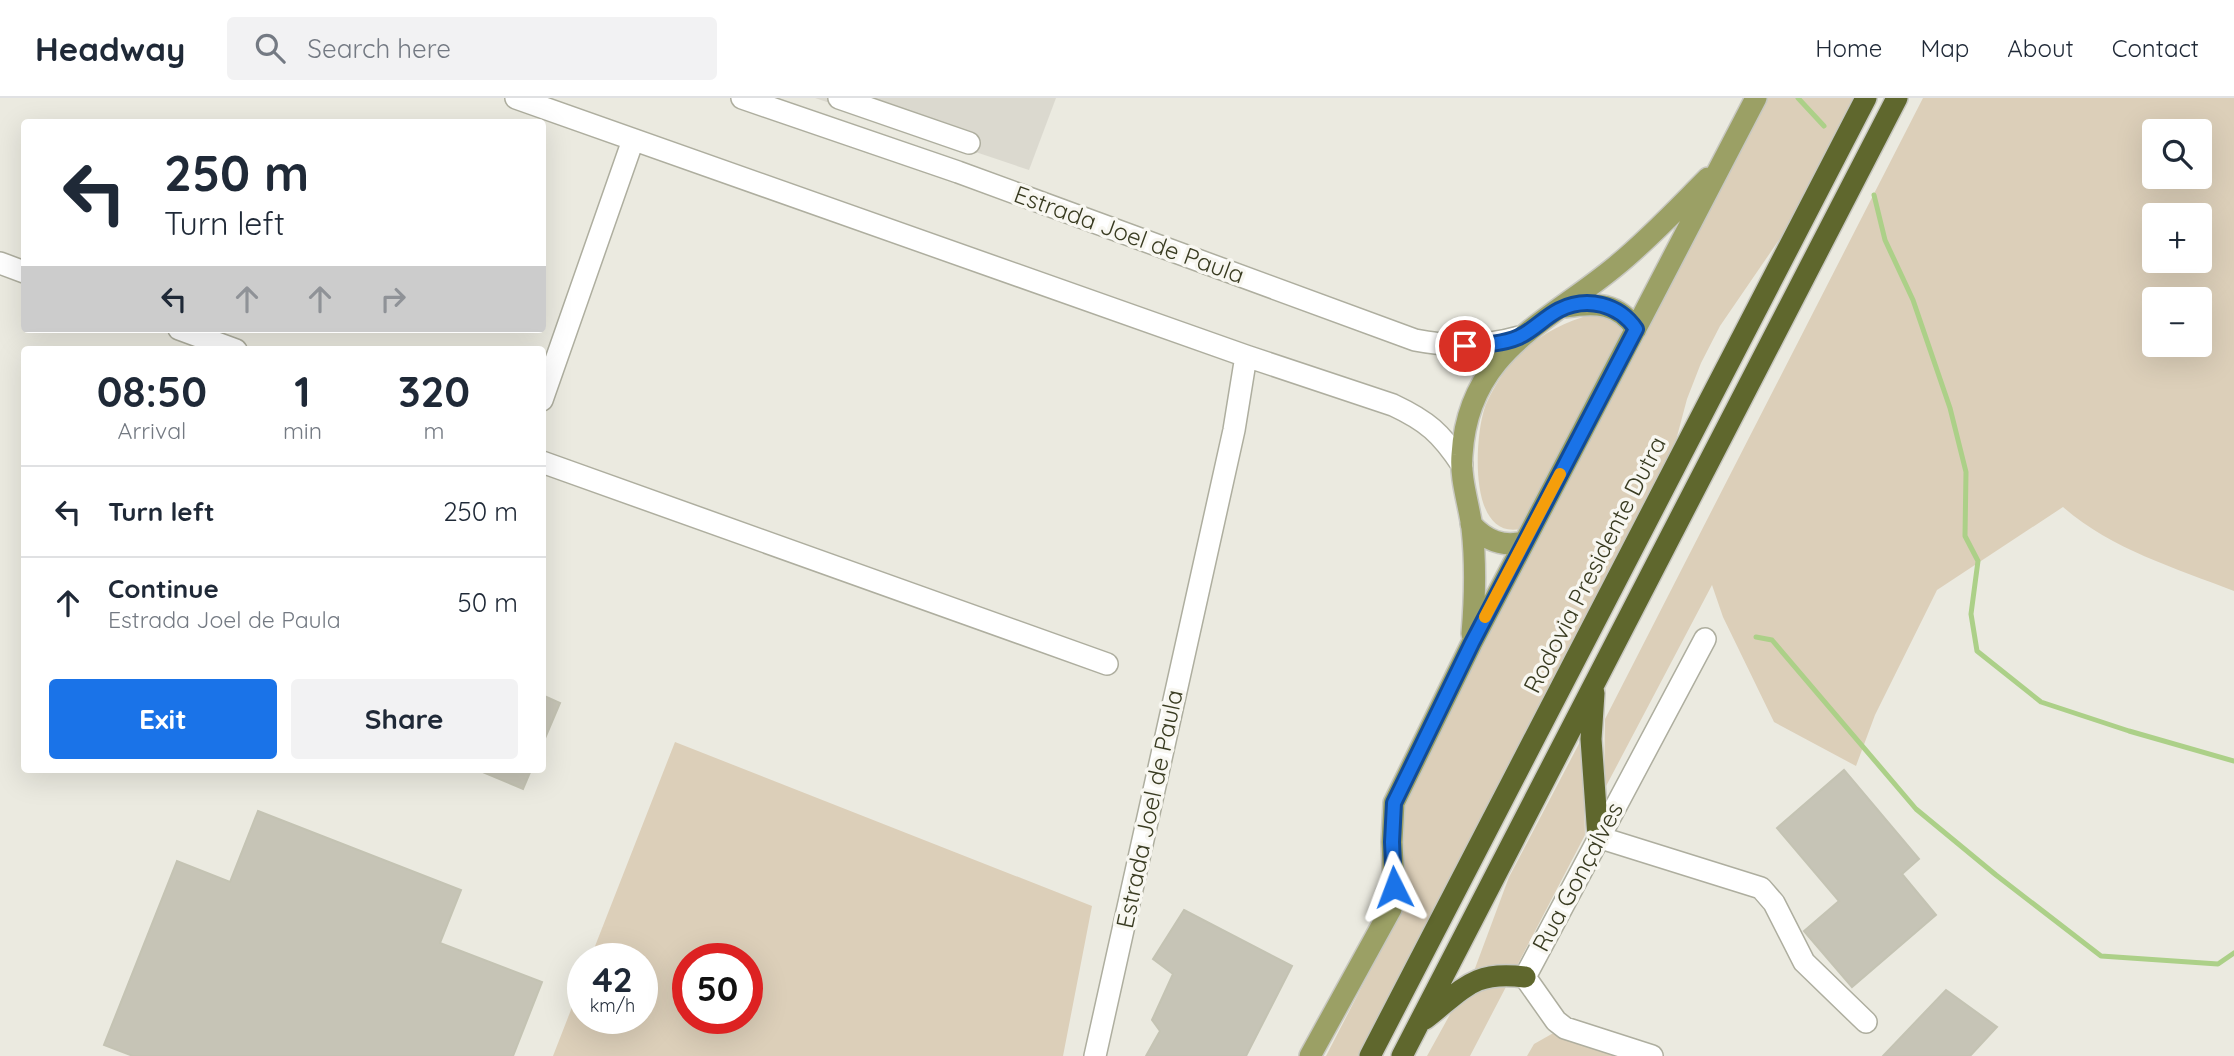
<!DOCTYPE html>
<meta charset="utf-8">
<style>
body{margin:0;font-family:Quicksand,sans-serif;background:#f2f2f3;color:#1f2937;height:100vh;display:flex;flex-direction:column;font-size:26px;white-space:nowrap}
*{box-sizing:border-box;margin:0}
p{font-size:23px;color:#747a83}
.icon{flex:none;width:38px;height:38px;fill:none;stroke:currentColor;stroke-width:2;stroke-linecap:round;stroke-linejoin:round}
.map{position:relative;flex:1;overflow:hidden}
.panel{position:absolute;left:21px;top:248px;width:525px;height:427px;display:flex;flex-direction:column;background:#fff;border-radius:7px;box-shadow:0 7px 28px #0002}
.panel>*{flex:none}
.guide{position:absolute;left:21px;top:21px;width:525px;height:214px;border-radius:7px;box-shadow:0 7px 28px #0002;background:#fff;color:#1f2937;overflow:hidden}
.controls{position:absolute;left:2142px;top:21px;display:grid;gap:14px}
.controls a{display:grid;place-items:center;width:70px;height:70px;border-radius:7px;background:#fff;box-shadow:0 7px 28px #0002;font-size:35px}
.speed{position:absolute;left:567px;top:845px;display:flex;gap:14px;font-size:35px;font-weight:700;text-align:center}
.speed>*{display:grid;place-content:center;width:91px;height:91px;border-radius:50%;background:#fff;box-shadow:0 7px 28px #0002;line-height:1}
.speed small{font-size:18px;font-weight:400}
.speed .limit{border:10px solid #d22;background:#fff;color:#111}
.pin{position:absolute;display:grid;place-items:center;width:60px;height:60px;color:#fff;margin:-30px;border:4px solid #fff;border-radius:50%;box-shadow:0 2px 7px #0007}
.me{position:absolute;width:77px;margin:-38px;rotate:357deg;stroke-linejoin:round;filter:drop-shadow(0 0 5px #0008)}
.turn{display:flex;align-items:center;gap:24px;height:147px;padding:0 28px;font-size:32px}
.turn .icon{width:91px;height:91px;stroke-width:2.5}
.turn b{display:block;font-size:49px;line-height:60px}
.lanes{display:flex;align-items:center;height:66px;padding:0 28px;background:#0003;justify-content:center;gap:35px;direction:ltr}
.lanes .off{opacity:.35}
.eta{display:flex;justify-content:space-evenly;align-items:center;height:119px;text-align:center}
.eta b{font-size:42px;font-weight:800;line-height:49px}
.button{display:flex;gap:14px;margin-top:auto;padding:14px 28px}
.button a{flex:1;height:80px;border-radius:7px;background:#1a73e8;color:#fff;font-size:28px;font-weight:800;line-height:80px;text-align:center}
.button a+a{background:#f2f2f3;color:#1f2937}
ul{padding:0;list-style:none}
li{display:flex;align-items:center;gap:21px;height:91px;padding:0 28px;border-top:2px solid #e0e1e3}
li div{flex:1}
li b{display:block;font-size:26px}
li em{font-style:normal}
header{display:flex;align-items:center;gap:42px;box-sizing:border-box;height:98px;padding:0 35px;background:#fff;border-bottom:2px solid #e0e1e3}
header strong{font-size:33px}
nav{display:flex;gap:38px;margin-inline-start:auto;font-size:24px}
.search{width:490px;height:63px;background:#f2f2f3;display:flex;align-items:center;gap:18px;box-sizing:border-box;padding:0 24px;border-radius:7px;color:#747a83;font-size:26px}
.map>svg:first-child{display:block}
.built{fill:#dbd9cf}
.green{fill:#dccfb9;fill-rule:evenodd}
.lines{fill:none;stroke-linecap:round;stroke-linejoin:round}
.stream{stroke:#acd088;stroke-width:5}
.building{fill:#c6c4b6;stroke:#c4c3b3;stroke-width:2}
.minor-casing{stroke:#aeae9f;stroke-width:24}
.major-casing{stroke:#c8c8c1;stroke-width:24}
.highway-casing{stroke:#c8c8c1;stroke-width:24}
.minor{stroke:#fff;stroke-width:21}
.major{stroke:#9ba065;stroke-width:21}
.highway{stroke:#5f672d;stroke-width:21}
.route-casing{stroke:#114b97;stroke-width:18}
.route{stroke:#1a73e8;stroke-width:12}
.slow{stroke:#f59e0b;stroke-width:12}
.labels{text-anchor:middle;stroke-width:7;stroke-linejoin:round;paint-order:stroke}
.street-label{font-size:24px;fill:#393b21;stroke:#f8f7f1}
</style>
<header>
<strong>Headway</strong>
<div class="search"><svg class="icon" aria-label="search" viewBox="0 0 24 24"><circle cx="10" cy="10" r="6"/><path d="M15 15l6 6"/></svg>Search here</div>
<nav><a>Home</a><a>Map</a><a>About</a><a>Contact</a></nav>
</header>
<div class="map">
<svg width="2234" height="958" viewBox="0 0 2234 958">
<rect width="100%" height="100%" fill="#ebeae0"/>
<path class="built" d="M815,0H1056L1029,72Z"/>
<path class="green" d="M1767,0H1853L1783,136L1720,228L1701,265L1687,301L1671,361L1358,958H1326L1388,838L1403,712L1409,693L1427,663L1485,538L1696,130Z
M1923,0H2234V493C2175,470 2111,451 2063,409L1937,492L1875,617L1856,668L1774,624L1723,519L1712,487L1604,692L1605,621ZM2154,33H2200V79H2154ZM2154,117H2200V163H2154ZM2154,201H2200V247H2154Z
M1592,216C1606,217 1616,222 1624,235L1520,431C1468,441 1475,341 1484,312C1488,299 1497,285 1504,274C1527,243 1556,227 1592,216Z
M1582,640L1585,737L1470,958H1427L1474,873L1509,779Z
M675,644L1092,808L1063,958H553L583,881V920H642V861H590ZM747,861V920H688V861Z
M1557,933L1632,958H1527L1534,946Z"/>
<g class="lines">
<path class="stream" d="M1798,0L1824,28
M1874,97L1885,142L1913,202L1950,310L1966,374L1965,438L1978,463L1971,516L1977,553L2041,604L2129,633L2234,663
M1756,539L1772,542L1916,711L1996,777L2101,858L2218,866L2234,855"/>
</g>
<path class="building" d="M542,597L560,605L543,645H542Z
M478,672H531L523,691Z
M1844,672L1919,761L1902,776L1936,817L1852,889L1804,833L1839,803L1777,730Z
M258,713L461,792L440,845L542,884L513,958H133L104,947L177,763L230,784Z
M1184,812L1292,868L1246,958H1146L1160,933L1152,922L1173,876L1153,861Z
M1946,892L1997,929L1970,958H1883Z"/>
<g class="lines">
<g class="minor-casing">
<path id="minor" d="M516,0L1246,258L1393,307C1427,323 1441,335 1462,367
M742,0L958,74L1415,242C1451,249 1484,249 1519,239
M839,0L969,45
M0,165L24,174
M179,231L236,252
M542,302L633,42
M542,364L1107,566
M1598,739L1761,790L1774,805L1804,864L1866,924
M1095,958L1234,332L1246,258
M1652,958L1565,930L1556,923L1525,879L1705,541"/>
</g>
<g class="major-casing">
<path id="major" d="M1566,209C1596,204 1618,205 1636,231
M1471,426C1486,443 1503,449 1524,444
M1472,536C1475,501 1476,466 1472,430C1469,406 1460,382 1462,357C1468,253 1546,226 1616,168C1649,141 1678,110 1708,80
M1310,958L1391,811L1394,789L1392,744L1394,705L1472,545L1756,0"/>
</g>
<g class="highway-casing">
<path id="highway" d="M1594,595L1591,641L1598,739
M1425,921C1464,891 1473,872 1525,879
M1370,958L1866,0
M1402,958L1897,0"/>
</g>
<use href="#minor" class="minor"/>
<use href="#major" class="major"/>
<use href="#highway" class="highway"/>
</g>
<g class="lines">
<g class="route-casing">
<path id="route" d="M1394,789L1392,744L1394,705L1472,545L1636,231C1619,206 1587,198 1559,212C1545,219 1534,232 1519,239C1503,246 1483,247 1465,248"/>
</g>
<use href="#route" class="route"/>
<path class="slow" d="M1485,519L1560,376"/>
</g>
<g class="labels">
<g class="street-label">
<text transform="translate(1129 137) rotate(20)" y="8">Estrada Joel de Paula</text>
<text transform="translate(1595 467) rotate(-63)" y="8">Rodovia Presidente Dutra</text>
<text transform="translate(1150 711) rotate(-78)" y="8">Estrada Joel de Paula</text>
<text transform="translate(1578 779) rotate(-62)" y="8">Rua Gonçalves</text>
</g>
</g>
</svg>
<div class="controls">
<a><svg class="icon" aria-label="search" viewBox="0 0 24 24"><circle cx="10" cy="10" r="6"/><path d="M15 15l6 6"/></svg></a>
<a>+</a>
<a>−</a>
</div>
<div class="speed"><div>42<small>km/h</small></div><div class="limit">50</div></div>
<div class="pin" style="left:1465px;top:248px;background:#d93025"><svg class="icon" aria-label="arrive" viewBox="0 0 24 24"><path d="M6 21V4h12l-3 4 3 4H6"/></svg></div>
<svg class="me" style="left:1394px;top:789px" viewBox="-20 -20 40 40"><path d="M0-17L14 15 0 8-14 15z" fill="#1a73e8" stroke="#fff" stroke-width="4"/></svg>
<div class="guide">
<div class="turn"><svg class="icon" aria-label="left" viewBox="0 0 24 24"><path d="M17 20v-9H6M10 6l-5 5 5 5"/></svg><div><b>250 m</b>Turn left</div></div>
<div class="lanes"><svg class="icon" aria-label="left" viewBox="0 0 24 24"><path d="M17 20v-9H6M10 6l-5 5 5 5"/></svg><svg class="icon off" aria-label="ahead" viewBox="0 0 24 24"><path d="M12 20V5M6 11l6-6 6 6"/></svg><svg class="icon off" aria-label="ahead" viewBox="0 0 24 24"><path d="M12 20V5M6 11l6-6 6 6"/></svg><svg class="icon off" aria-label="right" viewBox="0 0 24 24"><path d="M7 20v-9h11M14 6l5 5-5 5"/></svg></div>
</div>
<section class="panel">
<div class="eta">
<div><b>08:50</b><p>Arrival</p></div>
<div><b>1</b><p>min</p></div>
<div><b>320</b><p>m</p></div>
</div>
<ul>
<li><svg class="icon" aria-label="left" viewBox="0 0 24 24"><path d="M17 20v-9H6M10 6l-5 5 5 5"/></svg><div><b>Turn left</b></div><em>250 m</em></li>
<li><svg class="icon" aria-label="ahead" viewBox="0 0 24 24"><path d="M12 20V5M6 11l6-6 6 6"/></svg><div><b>Continue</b><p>Estrada Joel de Paula</p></div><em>50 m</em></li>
</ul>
<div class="button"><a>Exit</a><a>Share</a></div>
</section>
</div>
